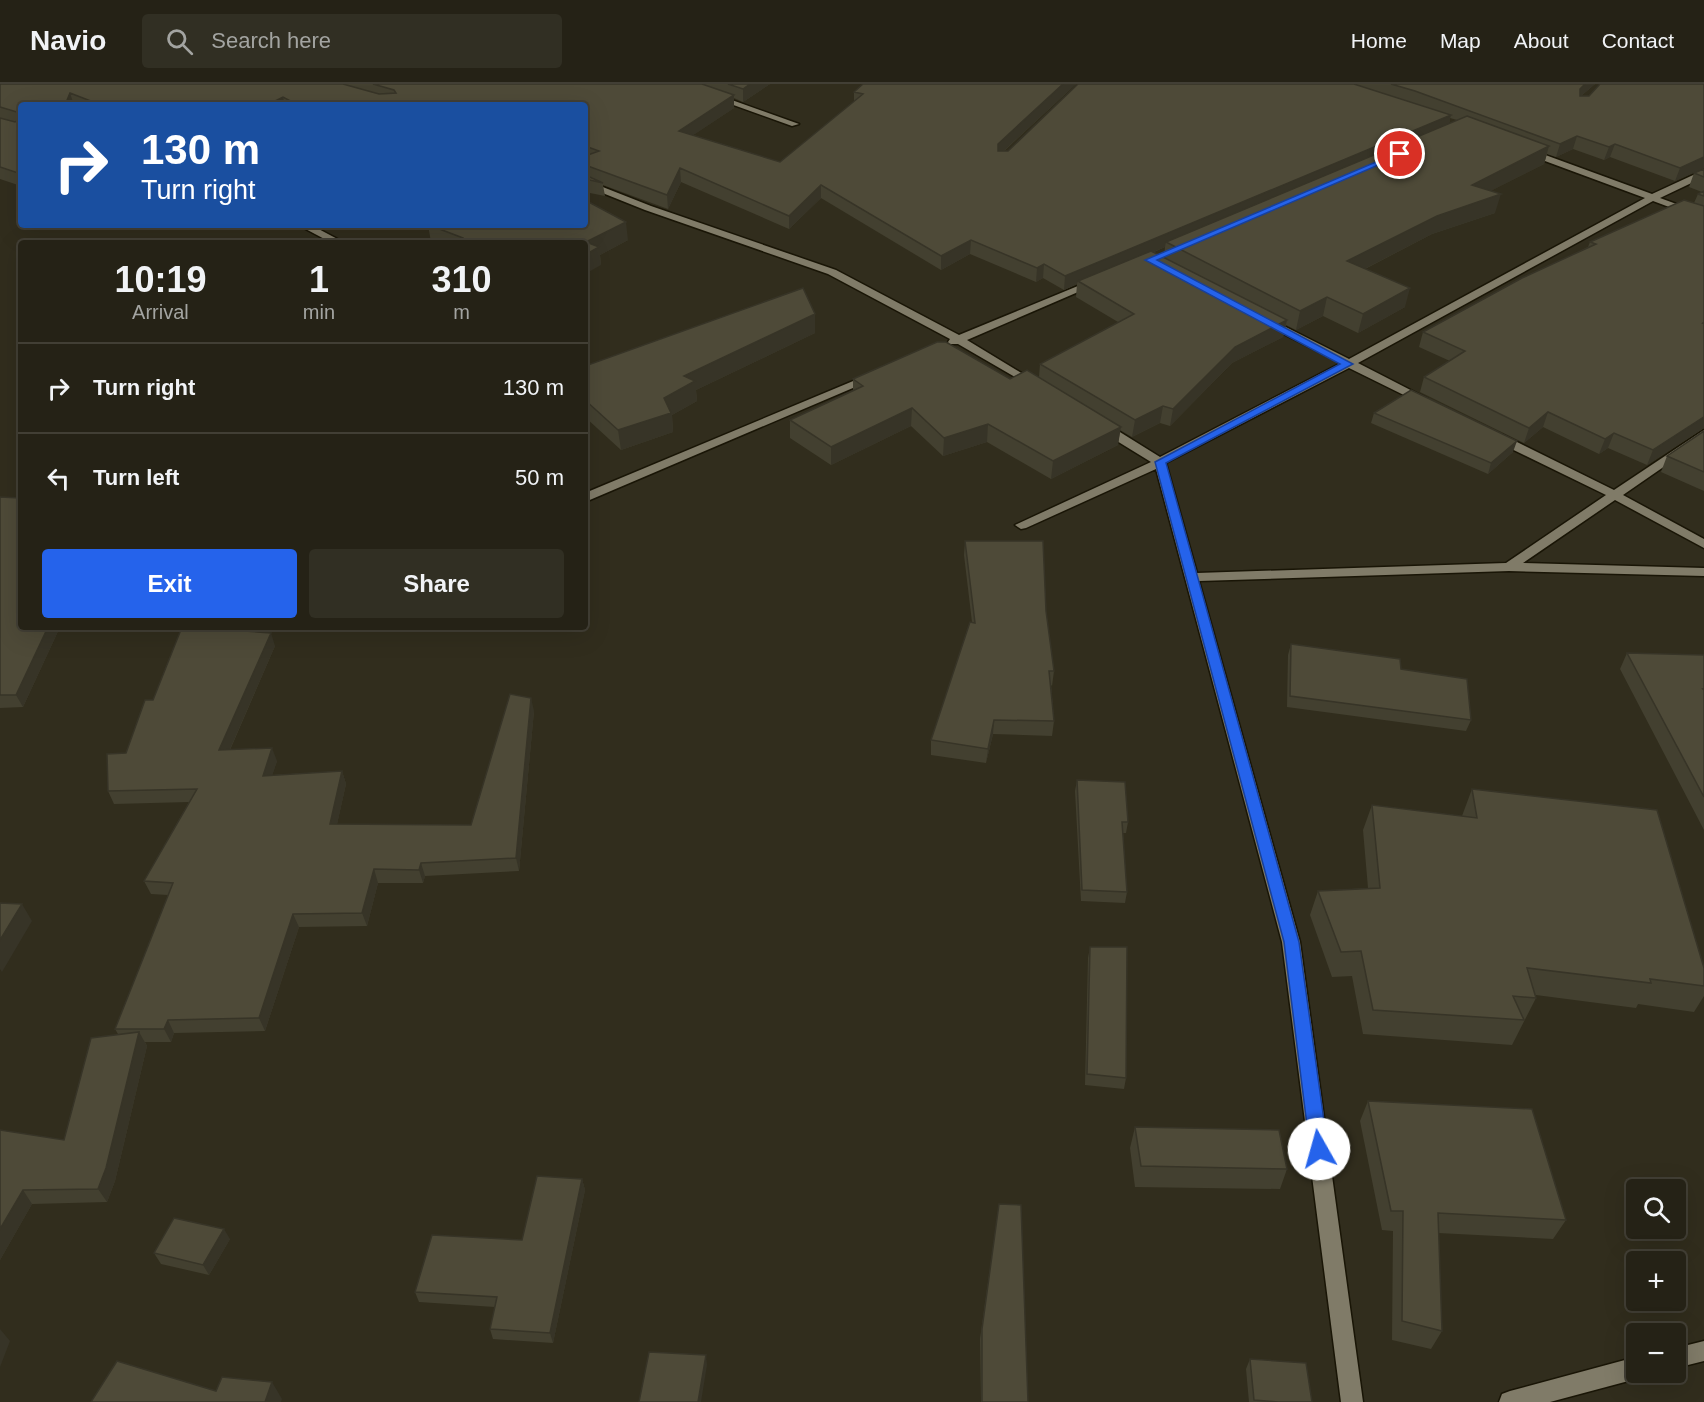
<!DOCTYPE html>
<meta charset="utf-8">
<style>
body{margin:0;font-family:Helvetica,sans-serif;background:#312f23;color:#f1f3f6;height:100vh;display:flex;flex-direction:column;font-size:22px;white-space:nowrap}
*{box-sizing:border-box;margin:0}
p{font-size:20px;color:#a3a4a1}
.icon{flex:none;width:33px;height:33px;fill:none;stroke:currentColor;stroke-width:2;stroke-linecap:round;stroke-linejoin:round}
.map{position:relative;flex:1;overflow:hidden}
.details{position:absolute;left:18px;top:156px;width:570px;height:390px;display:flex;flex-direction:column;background:#252216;border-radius:6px;box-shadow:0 6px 24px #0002,0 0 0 2px #423f35}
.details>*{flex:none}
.hud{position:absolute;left:18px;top:18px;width:570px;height:126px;border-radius:6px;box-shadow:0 6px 24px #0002,0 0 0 2px #423f35;background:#1a4fa0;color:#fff;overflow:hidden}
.buttons{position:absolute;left:1626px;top:1095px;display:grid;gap:12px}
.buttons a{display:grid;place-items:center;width:60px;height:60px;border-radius:6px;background:#252216;box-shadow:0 6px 24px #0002,0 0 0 2px #423f35;font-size:30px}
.pin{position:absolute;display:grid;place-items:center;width:51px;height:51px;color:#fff;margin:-26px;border:3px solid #fff;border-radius:50%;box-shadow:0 2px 6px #0007}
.me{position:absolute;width:66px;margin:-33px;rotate:353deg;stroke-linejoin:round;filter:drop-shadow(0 0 4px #0008)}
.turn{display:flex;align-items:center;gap:21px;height:126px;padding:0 24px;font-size:27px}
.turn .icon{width:78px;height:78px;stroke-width:2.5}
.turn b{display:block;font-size:42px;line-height:51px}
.eta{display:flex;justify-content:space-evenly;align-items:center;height:102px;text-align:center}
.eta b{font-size:36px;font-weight:700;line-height:42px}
.primary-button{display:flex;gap:12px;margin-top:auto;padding:12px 24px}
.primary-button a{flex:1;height:69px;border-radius:6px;background:#2563eb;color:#fff;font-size:24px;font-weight:700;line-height:69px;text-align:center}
.primary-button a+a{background:#312f23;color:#f1f3f6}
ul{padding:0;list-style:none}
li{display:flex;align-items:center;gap:18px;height:90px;padding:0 24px;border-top:2px solid #423f35}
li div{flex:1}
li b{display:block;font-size:22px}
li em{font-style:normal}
header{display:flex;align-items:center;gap:36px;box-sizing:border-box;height:84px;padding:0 30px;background:#252216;border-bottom:2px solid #423f35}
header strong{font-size:28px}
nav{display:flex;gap:33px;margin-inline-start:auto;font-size:21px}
.search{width:420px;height:54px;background:#312f23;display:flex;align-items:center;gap:15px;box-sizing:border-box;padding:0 21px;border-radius:6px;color:#a3a4a1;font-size:22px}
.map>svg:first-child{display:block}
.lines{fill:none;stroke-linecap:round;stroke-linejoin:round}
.minor-casing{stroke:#191506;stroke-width:3}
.minor{fill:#807b68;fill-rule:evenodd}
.wall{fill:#434030;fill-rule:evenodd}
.shaded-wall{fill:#373427}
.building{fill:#4e4a38;stroke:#373427;stroke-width:1.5}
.route{fill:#2563eb;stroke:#184099;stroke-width:1.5}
</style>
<header>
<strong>Navio</strong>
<div class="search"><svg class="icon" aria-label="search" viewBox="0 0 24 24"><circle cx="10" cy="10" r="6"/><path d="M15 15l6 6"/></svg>Search here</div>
<nav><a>Home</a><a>Map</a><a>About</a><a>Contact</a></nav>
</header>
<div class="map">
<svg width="1704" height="1318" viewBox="0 0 1704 1318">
<rect width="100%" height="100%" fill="#312d1d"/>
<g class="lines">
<g class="minor-casing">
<path id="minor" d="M675,0H687L799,40L792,42Z
M1523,65H1529L1652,110L1704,86V93L1660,114L1704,130V136L1653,117L1358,279L1428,315V319H1420L1349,284L1166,379L1197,489L1506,479L1606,411L1495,357V351H1503L1614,406L1704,346V355L1623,411L1704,455V464L1615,416L1523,479L1704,484V492L1509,487L1199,497L1300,858L1363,1318H1341L1282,858L1156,385L1026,444L1021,445L1015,441L1151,378L1099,346V340H1107L1160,373L1341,279L1262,239V235H1270L1349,275L1645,114L1523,69Z
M585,96L651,122L836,186L959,251L1090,197L1099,199L967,256L1038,299L1040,301L1034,304L958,260H949L948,258L950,255L828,190L645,126L585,102Z
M298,141H311L345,159H332Z
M870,290L876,293L874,295L585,418V409Z
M1704,1257V1277L1676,1284V1264Z
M1636,1273V1288H1645L1636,1295L1550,1318H1499L1502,1310L1510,1307Z"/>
</g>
<use href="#minor" class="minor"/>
</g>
<path class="wall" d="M0,0H770L743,18L734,14V24L693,51L780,78L854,18V8L1076,0L1004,67H1008L1078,0H1595L1581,12L1704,84L1675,97L1610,73L1604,76L1573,65L1556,73L1547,70L1544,80L1490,107L1495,129L1432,150L1365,185L1405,223L1358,249L1323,232L1296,246L1286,241L1283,253L1232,279L1170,342L1160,339L1132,353L1120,346L1118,361L1051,395L987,358L943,372L911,342L831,381L790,354V336L853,307V295H1010L1039,293L1040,280L1118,238L1076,213L1077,200L1064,206L1043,194L1036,198L970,170L941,186L821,114L789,145L681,98L668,125L603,101L605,112L585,108V21H21V102L0,95ZM1450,34L1457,36L1449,40ZM1165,163L1164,173L1154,168Z
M1704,85V344L1647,381L1608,364L1599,370L1543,343L1524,359L1420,308L1424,293L1450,277L1419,263L1423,248L1588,163L1590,158L1694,119L1698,110L1702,108L1689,103L1694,89Z
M428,141H585L628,156L600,171L601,181L585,159H433L431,158Z
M815,230V249L696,306L697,317L672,331L673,348L621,366L585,333V282Z
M1374,329L1513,368L1488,390L1371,339Z
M1704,347V407L1661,388L1667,372Z
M0,413L21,543H60L23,623L0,624Z
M965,457L1046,527L1054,587L1052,602L1051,601L1054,637L1052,652L993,650L986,679L931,671V656L972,538L964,471Z
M182,543H258L256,548L275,562L230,666L277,677L272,691L342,687L346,700L337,740L471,741L534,627L519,787L425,792L423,799H378L367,842L299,843L265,947L174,949L171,958H145L147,962L115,1097L107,1118L32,1120L0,1176V1046L64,1056L118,950L115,945L168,811L151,810L144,797L189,718L114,720L108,707L153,616Z
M1291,560L1401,585L1471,636L1466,647L1287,623L1288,571Z
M1627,569L1704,571V746L1620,585Z
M1077,696L1128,738L1126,749H1123L1127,808L1125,819L1081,817L1075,707Z
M1472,705L1704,884V912L1694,928L1638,920L1636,924L1536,911V914L1512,961L1363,950L1352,892L1332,893L1310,831L1318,807L1368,804L1363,746L1372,721L1462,732Z
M1090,863L1126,994L1124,1005L1085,1001L1088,874Z
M1368,1017L1566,1136L1553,1155L1438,1149L1442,1247L1431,1265L1392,1256L1393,1147L1382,1146L1360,1037Z
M1135,1043L1287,1085L1280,1105L1135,1103L1130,1064Z
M582,1095L585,1106L553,1259L493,1255L490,1245L495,1223L419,1218L415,1208L522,1156Z
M999,1120L1028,1318H981L980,1255Z
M230,1155L209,1191L161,1180L154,1169Z
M1250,1275L1312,1318H1249L1246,1285Z"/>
<path class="shaded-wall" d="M750,0H770L743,18V5Z
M1063,0H1076L997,73L998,60Z
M1585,0H1595L1575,17L1580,5Z
M70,9L74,21H65Z
M734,11V24L680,60L679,47Z
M283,13L285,21H267Z
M1451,31L1448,44L1166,158L1165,163L1080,199L1078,197L1077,200L1064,206L1065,192Z
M1577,52L1573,65L1556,73L1560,60Z
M1615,60L1610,73L1604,76L1609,63Z
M1549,62L1544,80L1467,119L1472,101Z
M1704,73V84L1675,97L1680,84Z
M680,84L681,98L668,125L667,111Z
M821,101V114L789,145V132Z
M1501,110L1495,129L1432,150L1343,196L1347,177L1437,132Z
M626,138L628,156L600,171L601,181L585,190V171L586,158Z
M971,156L970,170L941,186V172Z
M1044,180L1043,194L1036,198L1037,184Z
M1410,204L1405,223L1358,249L1363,230Z
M1327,213L1323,232L1296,246L1300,227Z
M815,230V249L696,306L697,317L672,331L673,348L621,366L618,346L664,314L684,292Z
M1287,236L1283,253L1232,279L1170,342L1173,325L1235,263Z
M1163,322L1160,339L1132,353L1135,336Z
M912,324L911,342L831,381V363Z
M1548,328L1543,343L1524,359L1529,344Z
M1704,333V344L1647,381L1653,366Z
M988,340L987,358L943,372L944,354Z
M1121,343L1118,361L1051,395L1053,377Z
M1614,349L1608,364L1599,370L1605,355Z
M1517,357L1513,368L1488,390L1491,379Z
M48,543H60L23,623L16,611Z
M247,543H258L249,560L245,547Z
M271,549L275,562L224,679L219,666Z
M531,614L534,627L519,787L516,774Z
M994,636L993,650L986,679L988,665Z
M272,664L277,677L268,705L263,692Z
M342,687L346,700L334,754L330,740Z
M421,779L425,792L423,799L419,786Z
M374,785L378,799L367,842L362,829Z
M22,820L32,837L2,888L0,885V856Z
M293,830L299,843L265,947L259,934Z
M168,936L174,949L171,958L164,945Z
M139,948L147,962L115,1097L107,1118L98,1105Z
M582,1095L585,1106L553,1259L550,1249Z
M23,1106L32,1120L0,1176V1145Z
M224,1145L230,1155L209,1191L203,1181Z
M0,1245L10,1257L0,1283Z
M706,1271L707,1281L701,1318H698Z
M272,1298L282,1315L281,1318H265Z"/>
<path class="building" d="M0,0H343L379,10L396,9L394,6L373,0H702L734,11L679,47L780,78L863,10L854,8L863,0H1063L998,60V67H1008L1078,0H1354L1451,31L1065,192L1044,180L1037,184L971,156L941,172L821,101L789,132L680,84L667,111L585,81V72L599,67L585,62V21H298L283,13L267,21H101L70,9L65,21H21V90L0,83V34L15,38L18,36L17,28L0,23Z
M728,0H750L743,5Z
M1391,0H1585L1580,5V12H1589L1600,0H1704V73L1680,84L1615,60L1609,63L1577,52L1560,60L1415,7Z
M1467,32L1549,62L1472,101L1501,110L1437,132L1347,177L1410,204L1363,230L1327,213L1300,227L1166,158Z
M1704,85V93L1694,89Z
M585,91L603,99L585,95Z
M1704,107V112L1698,110Z
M585,116L626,138L586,158L599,163L585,171V159H461L463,154L429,141H585Z
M1684,116L1704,122V238L1703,239H1704V333L1653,366L1614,349L1605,355L1548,328L1529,344L1424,293L1465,267L1423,248L1522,194L1596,160L1590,158Z
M1151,167L1287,236L1235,263L1173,325L1163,322L1135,336L1040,280L1134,230L1078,197Z
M803,204L815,230L684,292L695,297L664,314L671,329L618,346L585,316V282Z
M937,258H946L1010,295L1027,286L1121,343L1053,377L988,340L944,354L912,324L831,363L790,336L863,302L853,295Z
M1411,306L1517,357L1491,379L1374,329Z
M1704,347V388L1667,372Z
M0,413L21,414V543H48L16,611H0Z
M965,457H1043L1046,527L1054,587H1049L1054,637L994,636L988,665L931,656L970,538L975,539Z
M182,543H247L245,547L271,549L219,666L272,664L263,692L342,687L330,740L471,741L510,610L531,614L516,774L421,779L419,786L374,785L362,829L293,830L259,934L168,936L164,945H115L173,799L144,797L197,705L108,707L107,670L126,669L145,616H153Z
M1291,560L1400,575L1401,585L1467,595L1471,636L1290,612Z
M1627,569L1704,571V605H1703L1704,606V713Z
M1077,696L1125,698L1128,738H1122L1127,808L1082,806Z
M1472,705L1657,726L1704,884V902L1650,895L1651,899L1527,884L1536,914L1513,912L1524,936L1373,926L1361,867L1341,868L1318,807L1380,804L1372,721L1477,734Z
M0,819L22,820L0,856Z
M1090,863H1127L1126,994L1087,990Z
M139,948L106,1084L98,1105L23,1106L0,1145V1046L64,1056L91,954Z
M1368,1017L1532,1025L1566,1136L1438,1129L1442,1247L1402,1237L1403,1127H1391Z
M1135,1043L1279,1046L1287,1085L1141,1082Z
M537,1092L582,1095L550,1249L490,1245L497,1213L415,1208L432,1151L522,1156Z
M999,1120L1021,1121L1028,1318H982V1245Z
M174,1134L224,1145L203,1181L154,1169Z
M649,1268L706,1271L698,1318H639Z
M1250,1275L1306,1279L1312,1318H1278L1254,1316Z
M117,1277L216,1307L222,1293L272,1298L265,1318H91Z"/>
<path class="route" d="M1397,69L1404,70L1157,176L1353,280L1166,379L1299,858L1328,1065L1325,1071L1319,1073L1313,1071L1310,1065L1284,858L1155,378L1340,280L1145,176Z"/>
</svg>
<div class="buttons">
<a><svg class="icon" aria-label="search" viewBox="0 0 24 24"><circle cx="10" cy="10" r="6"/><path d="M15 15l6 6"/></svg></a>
<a>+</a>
<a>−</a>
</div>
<div class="pin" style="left:1400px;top:70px;background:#d93025"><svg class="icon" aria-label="arrive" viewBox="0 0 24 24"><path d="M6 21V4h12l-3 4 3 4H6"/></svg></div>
<svg class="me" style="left:1319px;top:1065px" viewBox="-20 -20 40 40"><circle r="19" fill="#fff"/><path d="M0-13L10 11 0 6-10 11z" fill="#2563eb"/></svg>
<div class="hud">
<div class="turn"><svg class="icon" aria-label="right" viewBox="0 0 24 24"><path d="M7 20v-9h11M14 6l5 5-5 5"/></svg><div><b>130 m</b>Turn right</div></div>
</div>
<section class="details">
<div class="eta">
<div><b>10:19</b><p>Arrival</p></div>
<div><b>1</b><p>min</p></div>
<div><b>310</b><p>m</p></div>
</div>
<ul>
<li><svg class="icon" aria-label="right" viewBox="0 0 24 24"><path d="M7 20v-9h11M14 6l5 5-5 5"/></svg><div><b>Turn right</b></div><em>130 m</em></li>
<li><svg class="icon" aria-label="left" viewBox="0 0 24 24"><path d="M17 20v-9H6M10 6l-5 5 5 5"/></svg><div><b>Turn left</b></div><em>50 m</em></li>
</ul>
<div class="primary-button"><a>Exit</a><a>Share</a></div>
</section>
</div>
